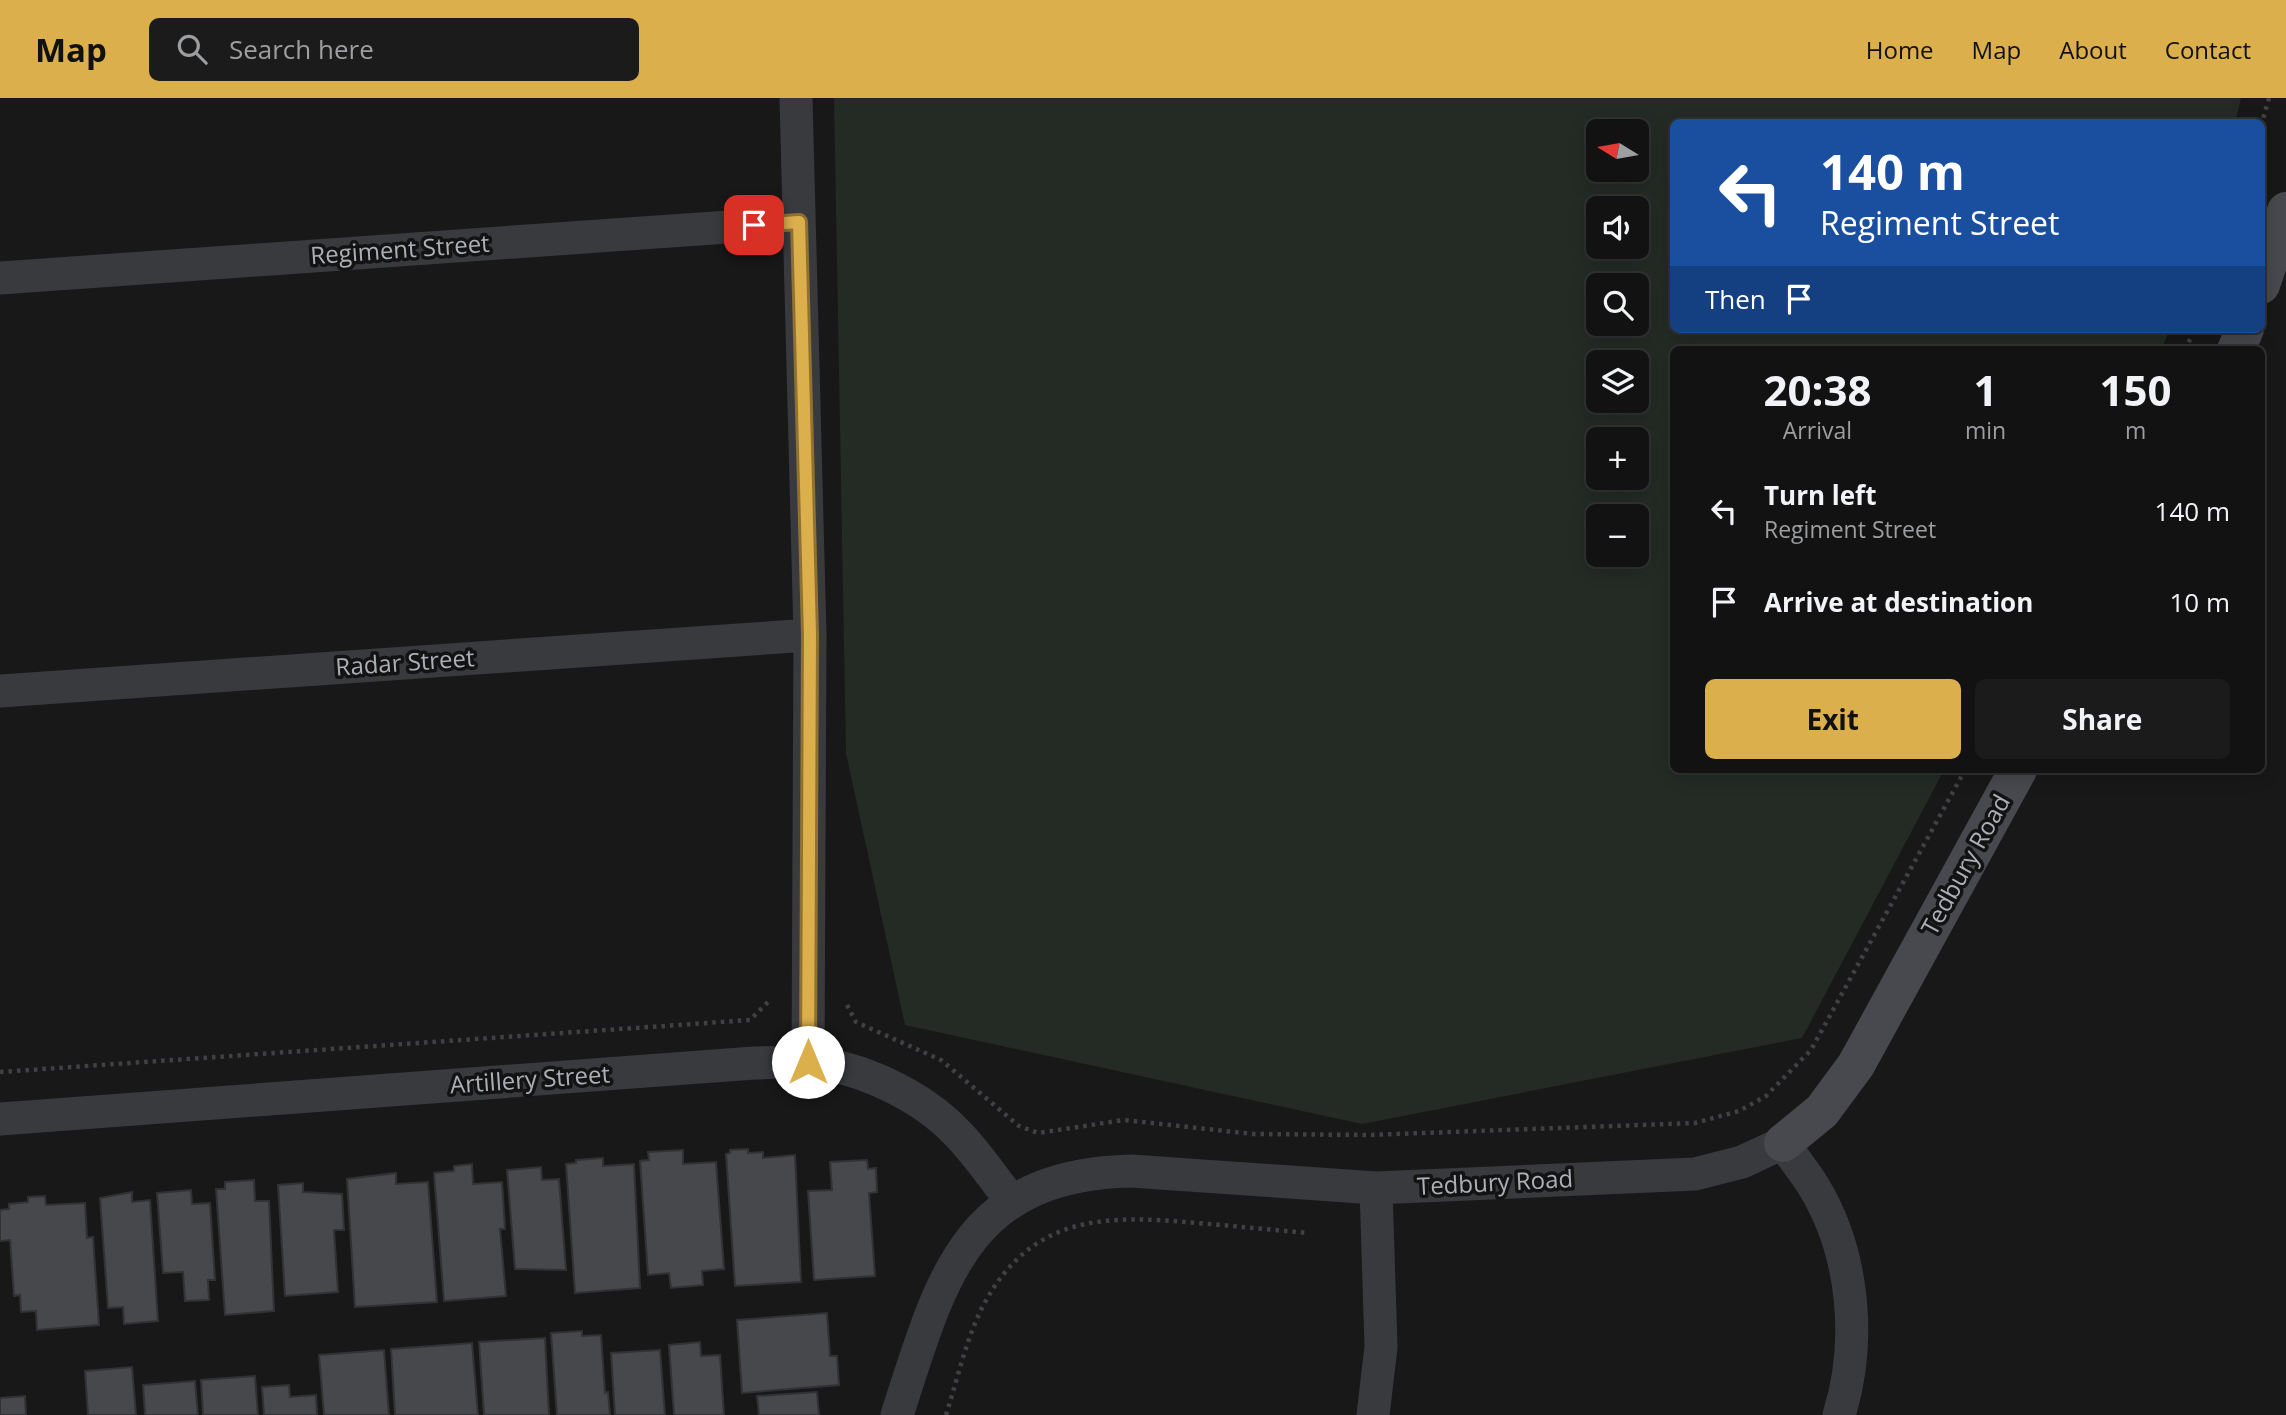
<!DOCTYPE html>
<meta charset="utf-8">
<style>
body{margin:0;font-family:"Open Sans",sans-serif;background:#1b1b1c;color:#f1f3f6;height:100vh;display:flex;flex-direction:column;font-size:26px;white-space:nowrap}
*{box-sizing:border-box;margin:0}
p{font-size:23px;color:#9c9ea0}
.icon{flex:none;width:38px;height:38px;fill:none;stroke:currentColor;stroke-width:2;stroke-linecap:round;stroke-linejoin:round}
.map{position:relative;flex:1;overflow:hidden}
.sheet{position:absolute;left:1670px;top:248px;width:595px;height:427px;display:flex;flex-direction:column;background:#121213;border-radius:10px;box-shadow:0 4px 18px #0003,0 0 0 2px #313233}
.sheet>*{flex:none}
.guide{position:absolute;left:1670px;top:21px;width:595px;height:214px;border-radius:10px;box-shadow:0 4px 18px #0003,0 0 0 2px #313233;background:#1a4fa0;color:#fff;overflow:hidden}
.needle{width:46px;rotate:281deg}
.fabs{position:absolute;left:1586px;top:21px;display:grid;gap:14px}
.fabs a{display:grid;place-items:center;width:63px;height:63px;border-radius:10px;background:#121213;box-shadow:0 4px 18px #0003,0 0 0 2px #313233;font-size:35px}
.pin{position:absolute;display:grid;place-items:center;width:60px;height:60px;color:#fff;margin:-30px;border-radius:14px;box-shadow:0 4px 10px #0006}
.me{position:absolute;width:77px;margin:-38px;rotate:0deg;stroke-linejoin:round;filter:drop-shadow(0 0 5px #0008)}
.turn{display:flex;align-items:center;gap:24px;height:147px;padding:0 35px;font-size:32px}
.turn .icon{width:91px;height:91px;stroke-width:2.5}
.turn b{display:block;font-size:49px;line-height:60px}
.then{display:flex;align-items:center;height:66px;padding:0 35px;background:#0003;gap:14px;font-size:26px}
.eta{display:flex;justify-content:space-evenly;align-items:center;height:119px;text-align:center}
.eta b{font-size:42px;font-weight:700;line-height:49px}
.cta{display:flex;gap:14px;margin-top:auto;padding:14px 35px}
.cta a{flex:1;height:80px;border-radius:10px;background:#dcaf4d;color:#111;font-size:28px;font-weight:700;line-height:80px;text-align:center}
.cta a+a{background:#1b1b1c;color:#f1f3f6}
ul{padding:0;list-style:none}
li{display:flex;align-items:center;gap:21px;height:91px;padding:0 35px}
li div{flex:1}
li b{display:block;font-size:26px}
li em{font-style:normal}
header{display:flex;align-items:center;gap:42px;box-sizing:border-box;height:98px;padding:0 35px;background:#dcaf4d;color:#111}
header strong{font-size:33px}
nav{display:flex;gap:38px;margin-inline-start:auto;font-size:24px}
.search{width:490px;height:63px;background:#1b1b1c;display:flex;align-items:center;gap:18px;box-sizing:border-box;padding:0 24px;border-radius:10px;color:#9c9ea0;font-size:26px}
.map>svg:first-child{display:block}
.green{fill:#242b25;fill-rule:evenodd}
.building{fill:#47484b;stroke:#323235;stroke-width:2}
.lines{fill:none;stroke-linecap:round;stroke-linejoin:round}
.path{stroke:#3f4145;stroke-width:4.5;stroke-dasharray:3.5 5;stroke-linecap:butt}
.street{stroke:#393a3e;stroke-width:33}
.secondary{stroke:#47494e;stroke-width:38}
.route-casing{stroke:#8f7232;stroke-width:18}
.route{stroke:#dcaf4d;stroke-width:12}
.labels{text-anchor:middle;stroke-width:7;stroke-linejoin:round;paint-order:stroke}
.street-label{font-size:24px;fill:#acafb7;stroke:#131314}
</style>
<header>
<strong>Map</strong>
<div class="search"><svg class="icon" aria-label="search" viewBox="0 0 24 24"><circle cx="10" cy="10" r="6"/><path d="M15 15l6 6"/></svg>Search here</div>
<nav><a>Home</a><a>Map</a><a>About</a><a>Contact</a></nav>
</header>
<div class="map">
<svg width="2286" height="1317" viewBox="0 0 2286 1317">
<rect width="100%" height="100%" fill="#181819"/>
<path class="green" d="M834,0H2241L2235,24H1673V231H2170L2161,252H1673V672H1944L1802,940L1362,1026L905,927L846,655ZM1598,33H1636V72H1598ZM1598,110H1636V149H1598ZM1598,187H1636V226H1598ZM1598,264H1636V303H1598ZM1598,341H1636V380H1598ZM1636,418V457H1598V418Z"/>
<path class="building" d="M748,1051V1055L763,1054V1060L795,1057L801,1184L735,1188L726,1056L730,1055V1052Z
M683,1052V1066L716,1064L724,1171L702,1173L703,1187L671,1190L669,1175L648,1177L640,1063L649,1062L648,1054Z
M603,1060V1068L634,1066L640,1190L575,1195L566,1066L576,1065V1062Z
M867,1062L868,1071L876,1070L877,1094L869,1095L875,1178L814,1182L808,1093L832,1092L830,1064Z
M472,1066L473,1086L502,1084L505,1131H500L506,1198L444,1203L434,1075L454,1073V1068Z
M541,1069L542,1082L559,1081L566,1172L515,1171L507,1072Z
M396,1075V1086L428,1084L437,1204L355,1209L347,1081Z
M254,1082L255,1103H269L274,1213L225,1217L216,1091H225V1084Z
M303,1085V1094L342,1096L344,1132H334L338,1194L285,1198L278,1087Z
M191,1092L192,1106L210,1105L215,1182H208L209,1202L185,1203L183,1174L163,1175L157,1095Z
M132,1094V1104L150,1102L158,1223L124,1226L123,1209L108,1210L100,1100Z
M45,1098L46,1107L85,1105L87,1140L93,1139L99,1227L37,1232L36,1213L21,1214L20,1197L14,1198L10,1142L0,1143V1112L9,1111V1106L28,1104V1099Z
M827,1215L830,1258H837L839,1287L742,1295L737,1222Z
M582,1233V1238L601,1237L605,1295L608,1294L610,1317H557L551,1235Z
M545,1240L549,1317H484L479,1244Z
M700,1244L701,1258L720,1257L724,1317H674L669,1247Z
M472,1245L478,1317H395L391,1251Z
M384,1252L389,1317H324L319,1257Z
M660,1252L665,1317H615L611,1255Z
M132,1269L136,1317H88L85,1273Z
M255,1278L258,1317H203L201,1282Z
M195,1283L198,1317H145L143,1287Z
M289,1287L290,1299L316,1297L317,1317H264L262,1289Z
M817,1294L819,1317H759L757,1298Z
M25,1298L26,1317H0V1300Z"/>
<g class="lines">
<path class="path" d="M2261,28L2269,0
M2185,252L2195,231
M847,907L856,924L941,962L1019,1028L1038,1035L1124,1022L1253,1036L1369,1037L1695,1025L1739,1013L1766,998L1811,952L1965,672
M0,974L750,922L769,903
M946,1317C958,1280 966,1240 984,1206C1033,1115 1108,1117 1197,1125C1235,1128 1272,1132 1309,1135"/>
<path class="street" d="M796,0L810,537L808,964
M0,180L799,124
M0,593L810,537
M0,1021L754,965C772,965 790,963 808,964C859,968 921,997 957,1035C977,1055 993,1080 1011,1102
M897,1317C941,1182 964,1077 1131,1073L1376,1090L1695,1076L1742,1064L1783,1045C1793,1060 1805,1074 1814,1089C1854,1155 1862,1244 1839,1317
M1373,1317L1381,1249L1376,1090"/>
<path class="secondary" d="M2261,187L2286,113
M2236,252L2245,231
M1783,1045L1822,1013L1856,967L2018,672"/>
</g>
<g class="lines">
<g class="route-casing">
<path id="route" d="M754,127L799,124L810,537L808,964"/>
</g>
<use href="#route" class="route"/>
</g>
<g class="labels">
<g class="street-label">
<text transform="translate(400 152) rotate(-4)" y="8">Regiment Street</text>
<text transform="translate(405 565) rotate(-4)" y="8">Radar Street</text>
<text transform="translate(1966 767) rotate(-61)" y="8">Tedbury Road</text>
<text transform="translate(530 982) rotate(-4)" y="8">Artillery Street</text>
<text transform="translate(1495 1085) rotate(-3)" y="8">Tedbury Road</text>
</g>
</g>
</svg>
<div class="fabs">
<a><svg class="needle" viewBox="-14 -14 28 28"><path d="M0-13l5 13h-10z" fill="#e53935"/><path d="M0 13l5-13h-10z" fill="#9c9ea0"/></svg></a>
<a><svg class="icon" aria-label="sound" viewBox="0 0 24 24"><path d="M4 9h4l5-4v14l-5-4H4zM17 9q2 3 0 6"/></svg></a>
<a><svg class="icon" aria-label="search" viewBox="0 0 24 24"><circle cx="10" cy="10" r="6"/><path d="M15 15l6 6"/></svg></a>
<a><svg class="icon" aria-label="layers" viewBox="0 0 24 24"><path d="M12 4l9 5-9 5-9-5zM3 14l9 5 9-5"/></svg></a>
<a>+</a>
<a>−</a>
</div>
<div class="pin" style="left:754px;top:127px;background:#d93025"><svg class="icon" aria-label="arrive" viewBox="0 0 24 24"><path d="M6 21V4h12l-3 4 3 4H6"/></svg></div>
<svg class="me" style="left:808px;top:964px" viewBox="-20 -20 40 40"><circle r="19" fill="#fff"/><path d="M0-13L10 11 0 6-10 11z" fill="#dcaf4d"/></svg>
<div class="guide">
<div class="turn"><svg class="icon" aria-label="left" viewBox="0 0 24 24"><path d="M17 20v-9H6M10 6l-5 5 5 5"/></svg><div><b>140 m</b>Regiment Street</div></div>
<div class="then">Then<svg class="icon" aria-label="arrive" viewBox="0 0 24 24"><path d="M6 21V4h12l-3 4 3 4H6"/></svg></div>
</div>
<section class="sheet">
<div class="eta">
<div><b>20:38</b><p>Arrival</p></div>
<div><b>1</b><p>min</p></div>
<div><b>150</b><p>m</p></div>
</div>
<ul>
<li><svg class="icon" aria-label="left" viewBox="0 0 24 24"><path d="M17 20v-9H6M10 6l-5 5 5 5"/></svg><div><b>Turn left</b><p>Regiment Street</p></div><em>140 m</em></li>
<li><svg class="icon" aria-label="arrive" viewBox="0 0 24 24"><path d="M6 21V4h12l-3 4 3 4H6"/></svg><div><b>Arrive at destination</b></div><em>10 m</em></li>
</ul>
<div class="cta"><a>Exit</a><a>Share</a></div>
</section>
</div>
